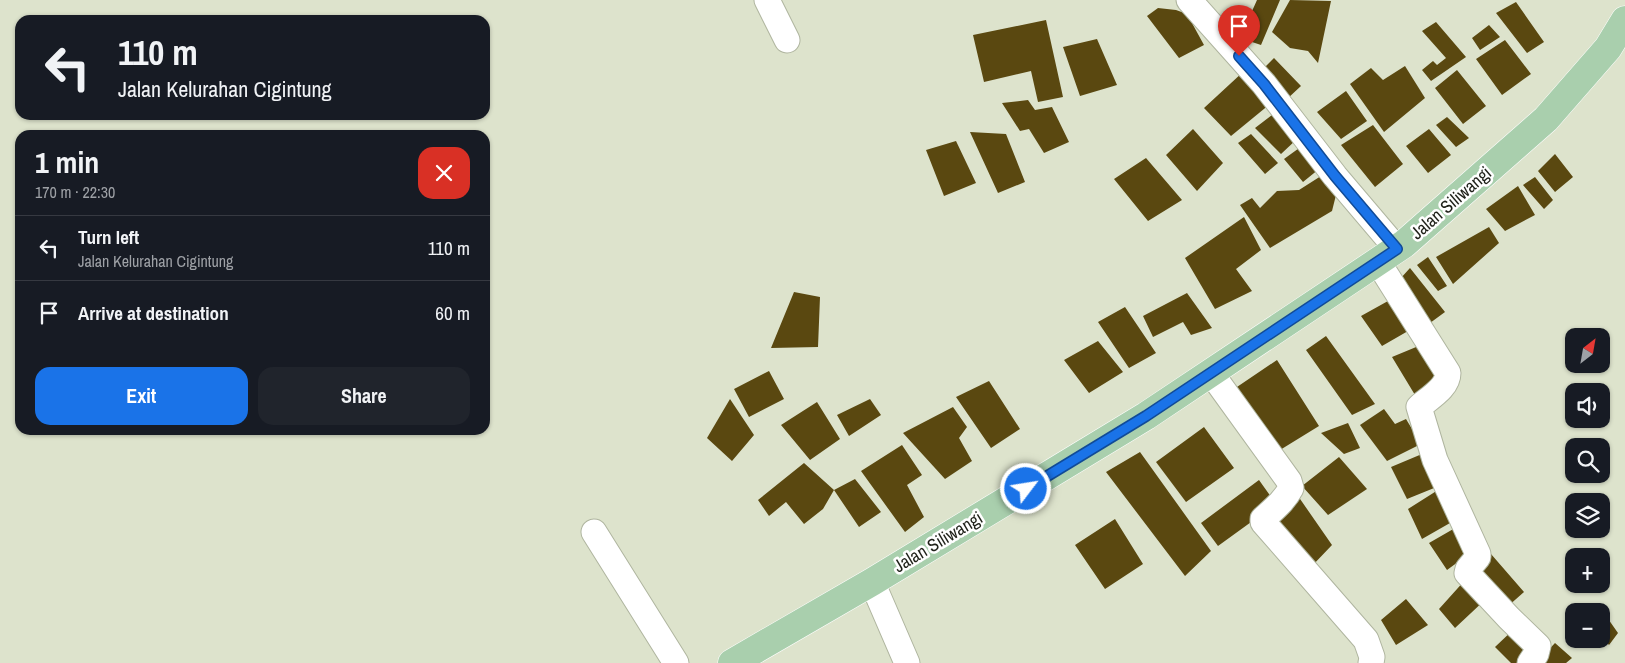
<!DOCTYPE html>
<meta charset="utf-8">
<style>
body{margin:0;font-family:"Archivo Narrow",sans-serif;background:#20242c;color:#f1f3f6;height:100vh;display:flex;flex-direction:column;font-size:19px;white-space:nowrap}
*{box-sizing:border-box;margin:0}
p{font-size:16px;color:#9ea1a6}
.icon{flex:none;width:28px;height:28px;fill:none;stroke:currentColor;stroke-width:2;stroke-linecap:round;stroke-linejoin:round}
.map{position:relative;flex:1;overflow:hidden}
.panel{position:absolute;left:15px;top:130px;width:475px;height:305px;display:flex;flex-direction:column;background:#171b24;border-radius:15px;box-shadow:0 1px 4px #0004}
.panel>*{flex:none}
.hud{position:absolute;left:15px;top:15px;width:475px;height:105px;border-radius:15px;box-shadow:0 1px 4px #0004;background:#171b24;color:#f1f3f6;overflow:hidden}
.needle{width:32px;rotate:31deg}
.tools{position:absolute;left:1565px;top:328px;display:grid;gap:10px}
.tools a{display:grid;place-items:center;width:45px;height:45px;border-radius:10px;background:#171b24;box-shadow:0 1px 4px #0004;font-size:25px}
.pin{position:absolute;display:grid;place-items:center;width:42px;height:42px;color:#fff;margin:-51px -21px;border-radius:50% 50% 50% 0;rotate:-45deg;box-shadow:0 0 5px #0007}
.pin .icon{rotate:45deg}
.me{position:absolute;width:55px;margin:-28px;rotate:59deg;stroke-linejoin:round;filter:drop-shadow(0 0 4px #0008)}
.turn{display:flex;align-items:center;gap:18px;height:105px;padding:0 20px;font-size:22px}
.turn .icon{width:65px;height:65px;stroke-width:2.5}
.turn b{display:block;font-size:35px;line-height:42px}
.round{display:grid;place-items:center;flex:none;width:52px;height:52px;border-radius:15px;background:#20242c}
.head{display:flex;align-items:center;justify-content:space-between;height:85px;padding:0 20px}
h1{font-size:30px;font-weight:700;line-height:38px}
.primary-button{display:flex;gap:10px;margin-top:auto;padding:10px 20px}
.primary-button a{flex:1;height:58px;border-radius:15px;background:#1a73e8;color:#fff;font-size:20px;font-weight:700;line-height:58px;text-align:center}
.primary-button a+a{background:#20242c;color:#f1f3f6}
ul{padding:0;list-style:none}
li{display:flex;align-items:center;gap:15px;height:65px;padding:0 20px;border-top:1px solid #363941}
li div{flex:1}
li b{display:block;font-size:19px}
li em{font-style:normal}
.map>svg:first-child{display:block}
.building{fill:#5a4810}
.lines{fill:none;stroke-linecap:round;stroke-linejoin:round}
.minor-casing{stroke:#afb59f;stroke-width:27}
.primary-casing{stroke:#fff;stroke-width:29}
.minor{stroke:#fff;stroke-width:25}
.primary{stroke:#a9cfad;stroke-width:28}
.route-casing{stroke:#114b97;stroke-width:12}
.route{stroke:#1a73e8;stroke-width:9}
.labels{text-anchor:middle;stroke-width:5;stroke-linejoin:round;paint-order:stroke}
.street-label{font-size:18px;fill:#1f2119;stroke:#fff}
</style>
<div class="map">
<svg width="1625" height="663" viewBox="0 0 1625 663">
<rect width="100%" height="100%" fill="#dde3cc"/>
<path class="building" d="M1257,0H1280L1261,45L1240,38Z
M1290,0L1331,1L1318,63L1308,51L1290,48L1272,32Z
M1516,2L1544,42L1527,53L1496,13Z
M1158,8L1176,10L1187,14L1204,45L1179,58L1147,16Z
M1046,20L1063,97L1038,102L1031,71L984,82L973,35Z
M1436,22L1466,57L1431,81L1422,70L1433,61L1437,65L1446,58L1422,31Z
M1489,25L1500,37L1480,50L1472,38Z
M1097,39L1117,85L1080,96L1063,47Z
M1505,40L1531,74L1502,95L1476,59Z
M1274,58L1301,86L1287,99L1261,71Z
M1405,66L1425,98L1384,132L1350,84L1371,68L1383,80Z
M1457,70L1486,106L1463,124L1435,88Z
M1243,72L1270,104L1231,136L1204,108Z
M1346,91L1367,121L1341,139L1317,112Z
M1028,100L1035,110L1052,107L1069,142L1044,153L1029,129L1020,131L1002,103Z
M1276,112L1297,139L1281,154L1255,128Z
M1447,117L1469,138L1456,147L1436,125Z
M1373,125L1403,164L1375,187L1341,145Z
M1193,129L1223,163L1197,191L1166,155Z
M1429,129L1451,155L1428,173L1406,146Z
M970,132L1006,134L1025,182L998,193Z
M1251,134L1278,163L1265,174L1238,143Z
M956,141L976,183L944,196L926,150Z
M1302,146L1319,169L1303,182L1284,159Z
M1555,154L1573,177L1555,192L1538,171Z
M1146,158L1182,200L1148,221L1114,179Z
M1321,176L1336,195L1332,211L1270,248L1240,205L1252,198L1260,208L1277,191L1299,190Z
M1535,177L1553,200L1544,209L1523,185Z
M1518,186L1535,215L1505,231L1486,209Z
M1244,217L1261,250L1236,269L1252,291L1215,309L1185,258Z
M1489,227L1499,243L1453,284L1436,257Z
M1428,257L1447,286L1438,291L1417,265Z
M1410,268L1445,312L1430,323L1400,279Z
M794,292L820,297L818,347L771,348Z
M1187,293L1212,328L1191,335L1183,322L1153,337L1143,316Z
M1397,296L1415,327L1382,346L1361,316Z
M1125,307L1156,353L1129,368L1098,322Z
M1326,336L1375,404L1352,415L1306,350Z
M1098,341L1123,372L1089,393L1064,360Z
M1421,345L1442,379L1415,395L1392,357Z
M1277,360L1319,426L1280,450L1234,389Z
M769,371L784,399L749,417L734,389Z
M989,381L1020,429L991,448L956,397Z
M730,399L754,435L732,461L707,438Z
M870,399L881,415L849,436L837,415Z
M817,402L840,439L810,460L781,425Z
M953,407L967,427L959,438L972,461L945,479L903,433Z
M1384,409L1395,424L1406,419L1421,444L1387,461L1360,425Z
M1348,423L1360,448L1344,454L1321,433Z
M1204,427L1234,468L1186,502L1156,462Z
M902,445L922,475L907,485L924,517L905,532L861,471Z
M1140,452L1211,551L1185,576L1106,472Z
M1422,454L1444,484L1407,499L1391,467Z
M1339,457L1367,489L1328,515L1302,486Z
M804,463L834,490L823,509L804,524L786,502L769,516L758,500Z
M855,479L881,512L859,527L834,490Z
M1259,480L1276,504L1218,546L1201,523Z
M1438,490L1457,519L1422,539L1408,509Z
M1298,496L1332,545L1311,567L1266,518Z
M1115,519L1143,564L1105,589L1075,545Z
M1462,524L1473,551L1447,570L1429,543Z
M1491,554L1524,592L1507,607L1473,569Z
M1466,579L1487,598L1455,628L1439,609Z
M1406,599L1428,625L1396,645L1381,620Z
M1599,606L1618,633L1609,645L1601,636V611H1593Z
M1514,629L1528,649L1517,663H1511L1495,647Z
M1555,643L1572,658L1566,663H1536Z"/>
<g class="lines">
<g class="minor-casing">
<path id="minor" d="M767,0L787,40
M1189,0L1264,84L1335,176L1397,249
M1378,262L1448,373C1448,388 1429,398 1419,407L1435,460L1478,554V557L1468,569L1467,573L1509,618L1538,646L1536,654L1530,663
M1211,373L1289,481L1291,488C1284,501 1274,509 1263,519V522L1366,640L1372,657L1371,663
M594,532L676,663
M872,582L907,663"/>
</g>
<g class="primary-casing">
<path id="primary" d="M732,663L872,582L1146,416L1404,244L1546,119L1608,48L1625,20"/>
</g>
<use href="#minor" class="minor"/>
<use href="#primary" class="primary"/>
</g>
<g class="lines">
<g class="route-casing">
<path id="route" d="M1026,489L1146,416L1397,249L1335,176L1264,84L1239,56"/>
</g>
<use href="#route" class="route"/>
</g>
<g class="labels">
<g class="street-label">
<text transform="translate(1451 203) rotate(-41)" y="6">Jalan Siliwangi</text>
<text transform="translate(938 542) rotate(-31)" y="6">Jalan Siliwangi</text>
</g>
</g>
</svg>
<div class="tools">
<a><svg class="needle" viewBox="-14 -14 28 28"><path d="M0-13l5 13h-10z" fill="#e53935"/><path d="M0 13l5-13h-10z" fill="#9ea1a6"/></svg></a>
<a><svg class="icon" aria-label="sound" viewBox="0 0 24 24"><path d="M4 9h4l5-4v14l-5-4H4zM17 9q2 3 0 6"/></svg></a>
<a><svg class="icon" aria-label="search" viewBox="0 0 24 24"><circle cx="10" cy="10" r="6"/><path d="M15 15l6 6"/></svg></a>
<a><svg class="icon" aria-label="layers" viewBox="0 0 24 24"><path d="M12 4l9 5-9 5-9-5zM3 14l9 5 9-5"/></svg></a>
<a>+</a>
<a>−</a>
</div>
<div class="pin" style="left:1239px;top:56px;background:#d93025"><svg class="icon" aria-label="arrive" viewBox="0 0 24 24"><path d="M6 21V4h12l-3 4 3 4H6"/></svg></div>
<svg class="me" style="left:1026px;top:489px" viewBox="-20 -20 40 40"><circle r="17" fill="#1a73e8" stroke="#fff" stroke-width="3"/><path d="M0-11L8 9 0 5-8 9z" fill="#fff"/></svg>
<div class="hud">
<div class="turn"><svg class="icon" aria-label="left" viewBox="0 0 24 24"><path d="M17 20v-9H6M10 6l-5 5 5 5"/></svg><div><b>110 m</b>Jalan Kelurahan Cigintung</div></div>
</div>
<section class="panel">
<div class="head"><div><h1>1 min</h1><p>170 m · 22:30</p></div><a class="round" style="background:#d93025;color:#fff"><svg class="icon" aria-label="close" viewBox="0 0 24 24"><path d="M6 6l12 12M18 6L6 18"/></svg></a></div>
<ul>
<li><svg class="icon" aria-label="left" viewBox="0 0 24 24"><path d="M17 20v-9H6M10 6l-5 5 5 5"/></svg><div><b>Turn left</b><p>Jalan Kelurahan Cigintung</p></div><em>110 m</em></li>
<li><svg class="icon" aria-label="arrive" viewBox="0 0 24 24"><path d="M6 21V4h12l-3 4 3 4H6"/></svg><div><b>Arrive at destination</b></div><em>60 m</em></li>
</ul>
<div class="primary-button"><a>Exit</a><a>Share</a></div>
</section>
</div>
